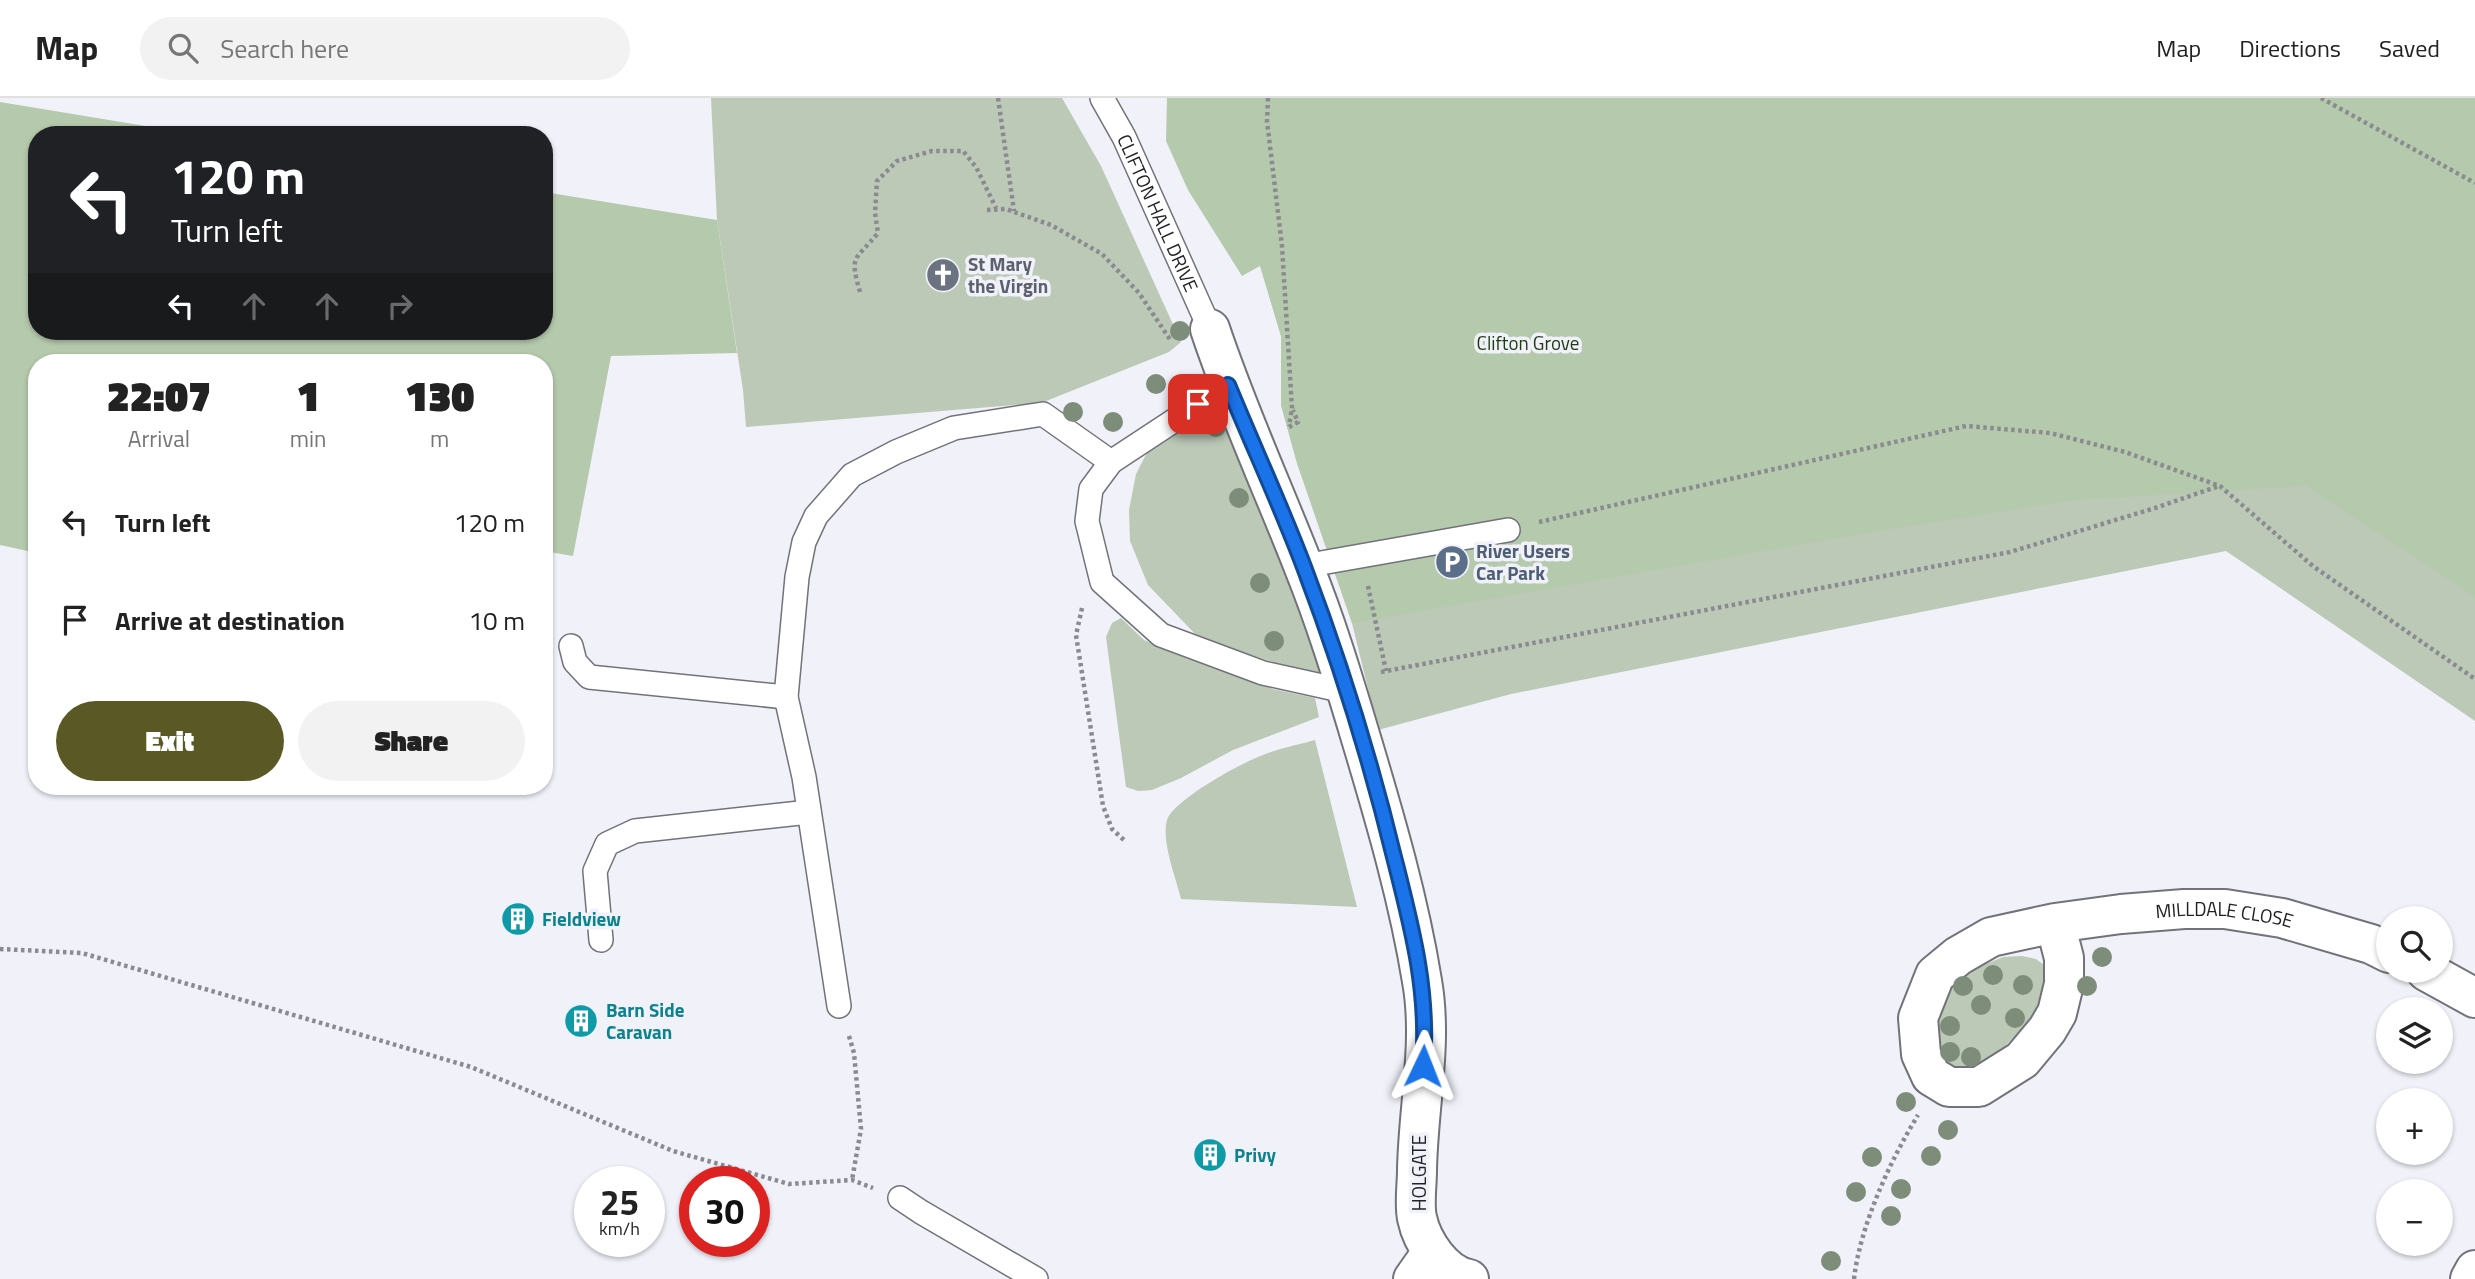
<!DOCTYPE html>
<meta charset="utf-8">
<style>
body{margin:0;font-family:"Titillium Web",sans-serif;background:#f2f2f2;color:#222;height:100vh;display:flex;flex-direction:column;font-size:26px;white-space:nowrap}
*{box-sizing:border-box;margin:0}
p{font-size:23px;color:#767676}
.icon{flex:none;width:38px;height:38px;fill:none;stroke:currentColor;stroke-width:2;stroke-linecap:round;stroke-linejoin:round}
.map{position:relative;flex:1;overflow:hidden}
.panel{position:absolute;left:28px;top:256px;width:525px;height:441px;display:flex;flex-direction:column;background:#fff;border-radius:28px;box-shadow:0 2px 5px #0004}
.panel>*{flex:none}
.hud{position:absolute;left:28px;top:28px;width:525px;height:214px;border-radius:28px;box-shadow:0 2px 5px #0004;background:#202124;color:#fff;overflow:hidden}
.buttons{position:absolute;left:2376px;top:808px;display:grid;gap:14px}
.buttons a{display:grid;place-items:center;width:77px;height:77px;border-radius:50%;background:#fff;box-shadow:0 2px 5px #0004;font-size:35px}
.speed{position:absolute;left:574px;top:1068px;display:flex;gap:14px;font-size:35px;font-weight:700;text-align:center}
.speed>*{display:grid;place-content:center;width:91px;height:91px;border-radius:50%;background:#fff;box-shadow:0 2px 5px #0004;line-height:1}
.speed small{font-size:18px;font-weight:400}
.speed .limit{border:10px solid #d22;background:#fff;color:#111}
.pin{position:absolute;display:grid;place-items:center;width:60px;height:60px;color:#fff;margin:-30px;border-radius:14px;box-shadow:0 4px 10px #0006}
.me{position:absolute;width:77px;margin:-38px;rotate:2deg;stroke-linejoin:round;filter:drop-shadow(0 0 5px #0008)}
.turn{display:flex;align-items:center;gap:24px;height:147px;padding:0 28px;font-size:32px}
.turn .icon{width:91px;height:91px;stroke-width:2.5}
.turn b{display:block;font-size:49px;line-height:60px}
.lanes{display:flex;align-items:center;height:66px;padding:0 28px;background:#0003;justify-content:center;gap:35px;direction:ltr}
.lanes .off{opacity:.35}
.eta{display:flex;justify-content:space-evenly;align-items:center;height:119px;text-align:center}
.eta b{font-size:42px;font-weight:800;line-height:49px}
.cta{display:flex;gap:14px;margin-top:auto;padding:14px 28px}
.cta a{flex:1;height:80px;border-radius:42px;background:#5a5926;color:#fff;font-size:28px;font-weight:800;line-height:80px;text-align:center}
.cta a+a{background:#f2f2f2;color:#222}
ul{padding:0;list-style:none}
li{display:flex;align-items:center;gap:21px;height:98px;padding:0 28px}
li div{flex:1}
li b{display:block;font-size:26px}
li em{font-style:normal}
header{display:flex;align-items:center;gap:42px;box-sizing:border-box;height:98px;padding:0 35px;background:#fff;border-bottom:2px solid #e0e0e0}
header strong{font-size:33px}
nav{display:flex;gap:38px;margin-inline-start:auto;font-size:24px}
.search{width:490px;height:63px;background:#f2f2f2;display:flex;align-items:center;gap:18px;box-sizing:border-box;padding:0 24px;border-radius:38px;color:#767676;font-size:26px}
.map>svg:first-child{display:block}
.green{fill:#bcc9b7}
.forest{fill:#b5c9ad}
.lines{fill:none;stroke-linecap:round;stroke-linejoin:round}
.lane-casing{stroke:#72737a;stroke-width:26}
.street-casing{stroke:#72737a;stroke-width:42}
.path{stroke:#8a8b91;stroke-width:4.5;stroke-dasharray:3.5 3.5;stroke-linecap:butt}
.lane{stroke:#fff;stroke-width:23}
.street{stroke:#fff;stroke-width:38}
.tree{fill:#7d8d7a}
.route-casing{stroke:#114b97;stroke-width:18}
.route{stroke:#1a73e8;stroke-width:12}
.labels{text-anchor:middle;stroke-width:7;stroke-linejoin:round;paint-order:stroke}
.street-label{font-size:19px;fill:#222326;stroke:#f0f1f9}
.worship-label{font-size:19px;font-weight:bold;fill:#5b616d;stroke:#f0f1f9;text-anchor:start}
.park-label{font-size:19px;fill:#1f3b12;stroke:#f0f1f9}
.service-label{font-size:19px;font-weight:bold;fill:#4e5e75;stroke:#f0f1f9;text-anchor:start}
.culture-label{font-size:19px;font-weight:bold;fill:#0d838f;stroke:#f0f1f9;text-anchor:start}
</style>
<header>
<strong>Map</strong>
<div class="search"><svg class="icon" aria-label="search" viewBox="0 0 24 24"><circle cx="10" cy="10" r="6"/><path d="M15 15l6 6"/></svg>Search here</div>
<nav><a>Map</a><a>Directions</a><a>Saved</a></nav>
</header>
<div class="map">
<svg width="2475" height="1181" viewBox="0 0 2475 1181">
<rect width="100%" height="100%" fill="#f0f1f9"/>
<path class="green" d="M711,0H1062L1101,68L1181,244L1169,254L1041,305L746,329L743,292L717,122Z
M2475,0V623L2226,453L1511,596L1378,632L1352,525L1297,365L1281,307V238L1260,167Z
M1215,297L1263,412L1322,580L1199,540L1148,487L1130,443L1129,412L1136,376L1153,343Z
M1121,520L1144,542L1273,591L1315,600L1319,619L1233,652L1181,680L1152,692L1138,693L1126,689L1106,539L1112,525Z
M1315,642L1357,809L1181,801C1176,780 1161,743 1167,722C1173,702 1243,664 1263,657C1280,650 1298,647 1315,642Z
M2022,858L2036,861L2044,867C2047,879 2049,888 2044,899C2036,919 1991,968 1970,971C1957,973 1950,969 1939,963L1934,921L1947,888L1969,873L2003,859Z"/>
<path class="forest" d="M1167,0H2475V499L2306,388L2076,402L1885,432L1352,525L1297,365L1281,307V238L1260,168L1242,178L1188,92L1166,43Z
M0,4L200,37H37V233H544V94L717,122L737,255L611,258L573,458L544,453V264H37V455L0,447Z"/>
<g class="lines">
<g class="lane-casing">
<g id="lane">
<path id="s1" d="M1102,0L1124,39L1210,231"/>
<path d="M1228,287L1111,364L1091,391L1087,423L1102,484L1161,537L1263,575L1349,594"/>
<path d="M1304,468L1508,432"/>
<path d="M571,548L575,564L589,579L786,599"/>
<path d="M601,842L595,773L607,746L635,733L809,714"/>
<path d="M839,908L804,679L786,599L797,479L804,444L816,418L852,377L896,354L954,330L1043,316L1111,364"/>
<path d="M900,1100L921,1114L1036,1181"/>
</g>
</g>
<g class="street-casing">
<g id="street">
<path d="M1210,231C1237,312 1272,388 1303,467C1327,526 1345,587 1363,647C1386,724 1409,803 1422,883C1433,944 1418,1010 1417,1072C1417,1087 1414,1106 1417,1120C1422,1144 1443,1176 1469,1181"/>
<path id="s2" d="M2055,825L2064,860V886L2057,915L2047,932L2022,962L1979,989H1949L1931,978L1921,956L1918,920L1935,877L1958,858L1991,839L2055,825L2121,816L2184,811H2225L2282,820L2371,846L2389,855"/>
<path d="M2426,873L2475,900"/>
<path d="M1413,1181L1432,1154"/>
<path d="M2470,1181L2475,1172"/>
</g>
</g>
<path class="path" d="M998,0L1014,113
M1268,0L1267,23L1282,148L1292,310L1289,328
M2321,0L2475,85
M987,112L1006,111L1051,127L1102,156L1139,195L1171,243
M860,194C849,156 855,163 878,135L875,115L877,83L897,63L932,53H963L976,69L996,110
M1289,329L1298,324L1293,312
M1539,424L1966,328L2050,335L2125,354L2220,388L2314,469L2475,581
M1368,488L1386,573
M1082,510L1076,537L1103,708L1112,731L1125,743
M1381,574L2010,454L2155,410L2219,388
M0,851L82,855L471,969L673,1053L789,1086L852,1082L873,1090
M849,938L854,955L861,1031L852,1082
M1854,1181C1860,1128 1890,1063 1918,1017"/>
<use href="#lane" class="lane"/>
<use href="#street" class="street"/>
</g>
<g class="tree">
<circle cx="1180" cy="233" r="10"/>
<circle cx="1156" cy="286" r="10"/>
<circle cx="1073" cy="314" r="10"/>
<circle cx="1113" cy="324" r="10"/>
<circle cx="1216" cy="329" r="10"/>
<circle cx="1239" cy="400" r="10"/>
<circle cx="1260" cy="485" r="10"/>
<circle cx="1274" cy="543" r="10"/>
<circle cx="2102" cy="859" r="10"/>
<circle cx="1993" cy="877" r="10"/>
<circle cx="2023" cy="887" r="10"/>
<circle cx="1963" cy="888" r="10"/>
<circle cx="2087" cy="888" r="10"/>
<circle cx="1981" cy="907" r="10"/>
<circle cx="2015" cy="920" r="10"/>
<circle cx="1950" cy="928" r="10"/>
<circle cx="1950" cy="954" r="10"/>
<circle cx="1971" cy="959" r="10"/>
<circle cx="1906" cy="1004" r="10"/>
<circle cx="1948" cy="1032" r="10"/>
<circle cx="1931" cy="1058" r="10"/>
<circle cx="1872" cy="1059" r="10"/>
<circle cx="1901" cy="1091" r="10"/>
<circle cx="1856" cy="1094" r="10"/>
<circle cx="1891" cy="1118" r="10"/>
<circle cx="1831" cy="1163" r="10"/>
</g>
<g class="lines">
<g class="route-casing">
<path id="route" d="M1198,306L1228,287C1253,348 1281,408 1304,469C1340,564 1370,660 1394,759C1412,830 1429,893 1423,968"/>
</g>
<use href="#route" class="route"/>
</g>
<defs>
<g id="church-disc" transform="scale(1.75)"><circle r="9.5" fill="#6b7280" stroke="#f0f1f9"/><path d="M-1.2-6h2.4v3.5h3.3v2.4h-3.3V6h-2.4V-.1h-3.3v-2.4h3.3Z" fill="#fff"/></g>
<g id="parking-disc" transform="scale(1.75)"><circle r="9.5" fill="#5c6f8a" stroke="#f0f1f9"/><path d="M-3.5-5.5H1a3.5 3.5 0 0 1 0 7H-1V5.5H-3.5ZM-1-3.4V-.6H.8a1.4 1.4 0 0 0 0-2.8Z" fill="#fff"/></g>
<g id="building-disc" transform="scale(1.75)"><circle r="9.5" fill="#0f9aa8" stroke="#f0f1f9"/><path d="M-4-6H4V6H1V3H-1V6H-4ZM-2.5-4.3h1.7v1.8h-1.7ZM.8-4.3h1.7v1.8H.8ZM-2.5-1h1.7V.8h-1.7ZM.8-1h1.7V.8H.8Z" fill="#fff"/></g>
</defs>
<g fill-rule="evenodd">
<use href="#church-disc" x="943" y="177"/>
<use href="#parking-disc" x="1452" y="464"/>
<use href="#building-disc" x="518" y="821"/>
<use href="#building-disc" x="581" y="923"/>
<use href="#building-disc" x="1210" y="1057"/>
</g>
<g class="labels">
<g class="street-label">
<text dy="7" stroke="none"><textPath href="#s1" startOffset="128">CLIFTON HALL DRIVE</textPath></text>
<text dy="7" stroke="none"><textPath href="#s2" startOffset="663">MILLDALE CLOSE</textPath></text>
<text transform="translate(1419 1075) rotate(-90)" y="7">HOLGATE</text>
</g>
<g class="worship-label">
<text x="968" y="173">St Mary<tspan x="968" dy="22">the Virgin</tspan></text>
</g>
<g class="park-label">
<text x="1528" y="252">Clifton Grove</text>
</g>
<g class="service-label">
<text x="1476" y="460">River Users<tspan x="1476" dy="22">Car Park</tspan></text>
</g>
<g class="culture-label">
<text x="542" y="828">Fieldview</text>
<text x="606" y="919">Barn Side<tspan x="606" dy="22">Caravan</tspan></text>
<text x="1234" y="1064">Privy</text>
</g>
</g>
</svg>
<div class="buttons">
<a><svg class="icon" aria-label="search" viewBox="0 0 24 24"><circle cx="10" cy="10" r="6"/><path d="M15 15l6 6"/></svg></a>
<a><svg class="icon" aria-label="layers" viewBox="0 0 24 24"><path d="M12 4l9 5-9 5-9-5zM3 14l9 5 9-5"/></svg></a>
<a>+</a>
<a>−</a>
</div>
<div class="speed"><div>25<small>km/h</small></div><div class="limit">30</div></div>
<div class="pin" style="left:1198px;top:306px;background:#d93025"><svg class="icon" aria-label="arrive" viewBox="0 0 24 24"><path d="M6 21V4h12l-3 4 3 4H6"/></svg></div>
<svg class="me" style="left:1423px;top:968px" viewBox="-20 -20 40 40"><path d="M0-17L14 15 0 8-14 15z" fill="#1a73e8" stroke="#fff" stroke-width="4"/></svg>
<div class="hud">
<div class="turn"><svg class="icon" aria-label="left" viewBox="0 0 24 24"><path d="M17 20v-9H6M10 6l-5 5 5 5"/></svg><div><b>120 m</b>Turn left</div></div>
<div class="lanes"><svg class="icon" aria-label="left" viewBox="0 0 24 24"><path d="M17 20v-9H6M10 6l-5 5 5 5"/></svg><svg class="icon off" aria-label="ahead" viewBox="0 0 24 24"><path d="M12 20V5M6 11l6-6 6 6"/></svg><svg class="icon off" aria-label="ahead" viewBox="0 0 24 24"><path d="M12 20V5M6 11l6-6 6 6"/></svg><svg class="icon off" aria-label="right" viewBox="0 0 24 24"><path d="M7 20v-9h11M14 6l5 5-5 5"/></svg></div>
</div>
<section class="panel">
<div class="eta">
<div><b>22:07</b><p>Arrival</p></div>
<div><b>1</b><p>min</p></div>
<div><b>130</b><p>m</p></div>
</div>
<ul>
<li><svg class="icon" aria-label="left" viewBox="0 0 24 24"><path d="M17 20v-9H6M10 6l-5 5 5 5"/></svg><div><b>Turn left</b></div><em>120 m</em></li>
<li><svg class="icon" aria-label="arrive" viewBox="0 0 24 24"><path d="M6 21V4h12l-3 4 3 4H6"/></svg><div><b>Arrive at destination</b></div><em>10 m</em></li>
</ul>
<div class="cta"><a>Exit</a><a>Share</a></div>
</section>
</div>
